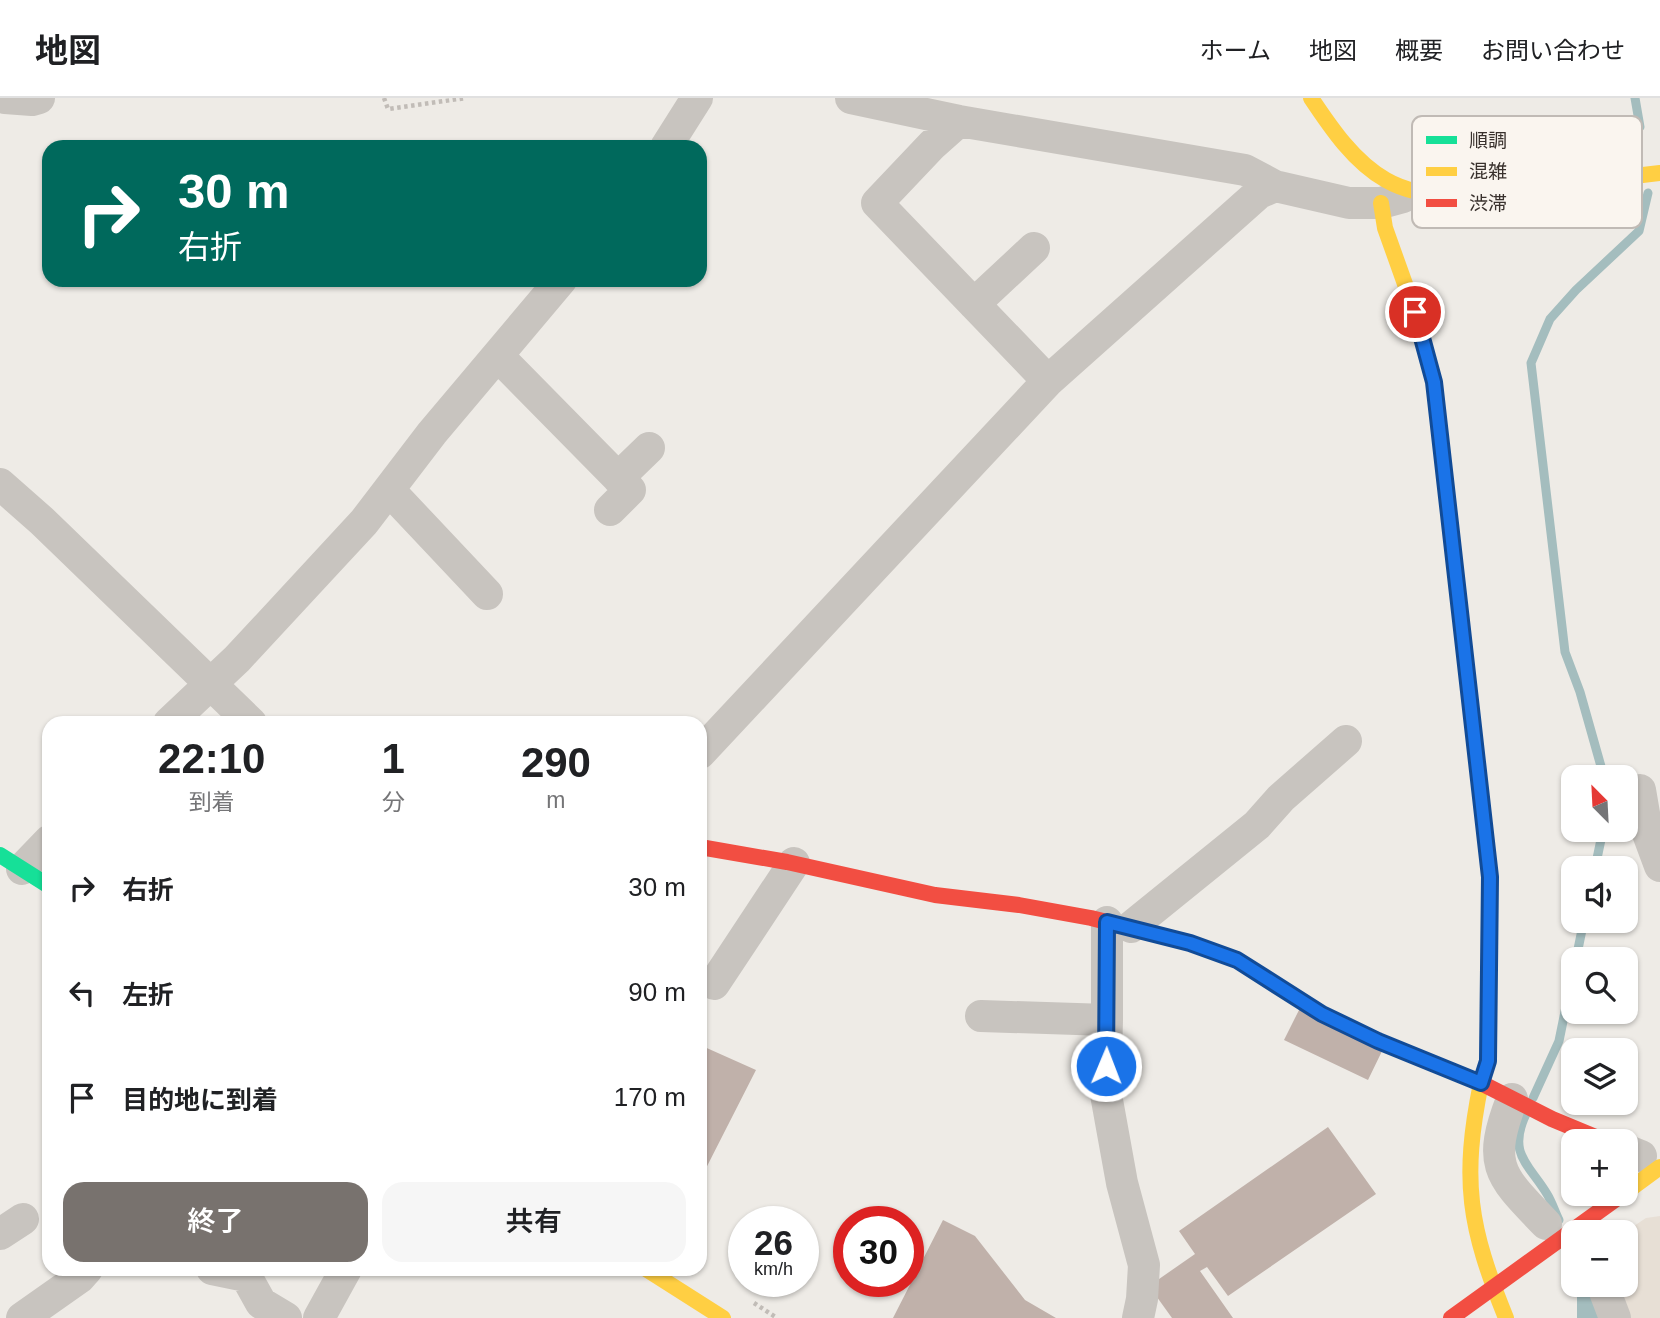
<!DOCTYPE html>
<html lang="ja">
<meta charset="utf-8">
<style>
body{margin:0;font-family:Arial,"Noto Sans JP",sans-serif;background:#f6f6f6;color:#202124;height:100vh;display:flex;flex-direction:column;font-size:26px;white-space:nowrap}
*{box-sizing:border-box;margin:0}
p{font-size:23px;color:#757577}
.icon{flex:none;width:38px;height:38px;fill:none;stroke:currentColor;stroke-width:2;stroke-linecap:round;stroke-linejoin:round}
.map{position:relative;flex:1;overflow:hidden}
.side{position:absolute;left:42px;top:618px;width:665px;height:560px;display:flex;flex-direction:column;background:#fff;border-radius:21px;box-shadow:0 2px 5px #0004}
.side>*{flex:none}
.hud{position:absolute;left:42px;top:42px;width:665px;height:147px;border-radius:21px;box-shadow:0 2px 5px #0004;background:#00695c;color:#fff;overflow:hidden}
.needle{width:46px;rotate:336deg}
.buttons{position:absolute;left:1561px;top:667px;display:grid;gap:14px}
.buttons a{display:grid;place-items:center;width:77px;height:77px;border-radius:14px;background:#fff;box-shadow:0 2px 5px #0004;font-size:35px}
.speed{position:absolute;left:728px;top:1108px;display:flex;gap:14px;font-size:35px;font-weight:700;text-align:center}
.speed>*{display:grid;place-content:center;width:91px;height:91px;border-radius:50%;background:#fff;box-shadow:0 2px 5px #0004;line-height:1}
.speed small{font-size:18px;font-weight:400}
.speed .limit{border:10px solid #d22;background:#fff;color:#111}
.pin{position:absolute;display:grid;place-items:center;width:60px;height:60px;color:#fff;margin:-30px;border:4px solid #fff;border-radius:50%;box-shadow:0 2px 7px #0007}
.me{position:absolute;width:77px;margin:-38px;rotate:1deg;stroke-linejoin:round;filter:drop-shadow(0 0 5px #0008)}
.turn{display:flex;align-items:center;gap:24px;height:147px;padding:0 21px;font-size:32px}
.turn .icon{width:91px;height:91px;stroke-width:2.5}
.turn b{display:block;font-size:49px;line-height:60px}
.eta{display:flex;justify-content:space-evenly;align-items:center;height:119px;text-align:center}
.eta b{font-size:42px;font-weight:600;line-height:49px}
.cta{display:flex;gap:14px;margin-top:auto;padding:14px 21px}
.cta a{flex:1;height:80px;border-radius:21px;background:#78726e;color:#fff;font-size:28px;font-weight:600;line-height:80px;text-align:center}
.cta a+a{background:#f6f6f6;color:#202124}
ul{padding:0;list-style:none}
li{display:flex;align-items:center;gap:21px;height:105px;padding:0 21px}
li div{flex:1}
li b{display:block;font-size:26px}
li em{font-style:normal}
header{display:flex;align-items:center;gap:42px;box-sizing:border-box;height:98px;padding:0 35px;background:#fff;border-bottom:2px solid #e0e0e0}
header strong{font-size:33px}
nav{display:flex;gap:38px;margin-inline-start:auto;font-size:24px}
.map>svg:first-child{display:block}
.plaza{fill:#e7dfd5}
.water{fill:#a4bdbe}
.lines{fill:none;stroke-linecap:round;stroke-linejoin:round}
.stream{stroke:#a4bdbe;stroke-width:9}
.building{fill:#c0b1aa}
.path{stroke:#c1bcb7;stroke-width:4.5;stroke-dasharray:3.5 3.5;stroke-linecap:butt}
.street{stroke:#c8c4bf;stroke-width:32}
.fast{stroke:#16e098;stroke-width:16}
.slow{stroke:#ffcf43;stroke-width:16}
.jam{stroke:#f24e42;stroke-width:16}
.route-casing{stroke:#114b97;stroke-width:18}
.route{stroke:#1a73e8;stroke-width:12}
.key{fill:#faf5ef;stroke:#c0bab5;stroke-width:2}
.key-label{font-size:19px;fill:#39312d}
</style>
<header>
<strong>地図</strong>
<nav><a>ホーム</a><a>地図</a><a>概要</a><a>お問い合わせ</a></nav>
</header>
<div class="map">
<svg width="1660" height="1220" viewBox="0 0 1660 1220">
<rect width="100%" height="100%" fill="#eeebe6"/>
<path class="plaza" d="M1660,1118V1220H1612L1603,1187L1626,1186L1625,1134L1646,1120Z"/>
<path class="water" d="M1577,1187H1589L1602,1220H1577Z"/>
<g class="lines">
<path class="stream" d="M1635,0L1640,29
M1604,679L1580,594L1565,554L1531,265L1550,221L1576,192L1639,133L1648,95
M1595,770L1603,732
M1576,861L1584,822
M1533,1000L1559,943L1573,874
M1526,1016C1507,1056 1529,1066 1547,1096C1552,1104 1555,1114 1559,1122"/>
</g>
<path class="building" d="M1301,908L1384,949L1368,982L1284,942Z
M700,947L756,972L700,1082Z
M1328,1029L1376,1096L1228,1198L1207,1169L1200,1173L1233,1220H1172L1149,1188L1195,1156L1179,1133Z
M943,1122L975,1138L1025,1202L1056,1220H893Z"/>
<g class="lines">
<path class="path" d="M384,0L388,11L466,0
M754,1205L777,1220"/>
<path class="street" d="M5,0L32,2L39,0
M851,0L959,23L1245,72L1275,88L1349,105H1381L1403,99
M959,23L932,47L877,105L1048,283
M666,49L697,0
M974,206L1034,150
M498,258L630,392L610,412
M618,380L649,350
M0,386L42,423L251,625
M389,392L487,496
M169,625L237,561L364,424L432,335L561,182
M700,655L1048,283L1259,95L1275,88
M1640,692L1647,733L1660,768
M22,771L49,743
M1107,824V922
M1131,829L1257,727L1281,700L1346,643
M714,886L794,765
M981,918L1107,922L1105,991L1122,1085L1144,1167L1142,1201L1138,1220
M1512,1001C1486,1068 1500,1078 1546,1126
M1626,1052L1641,1058
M0,1136L23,1121
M212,1171L246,1178L261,1205L286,1220
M1602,1186L1615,1220
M22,1220L79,1180L87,1171
M319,1220L346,1171"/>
<path class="fast" d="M0,757L49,788"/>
<path class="slow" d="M1311,0C1331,30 1354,64 1386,82C1433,109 1498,94 1549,88C1586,84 1623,79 1660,75
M1381,105L1385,130L1415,214L1434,284L1482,707
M1251,871L1322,916L1378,943L1481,985C1461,1083 1469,1129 1506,1220
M1626,1094L1660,1069
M646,1171L723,1220"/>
<path class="jam" d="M1482,707L1490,779L1488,963L1481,985L1552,1021L1605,1043
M700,749L787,764L935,797L1019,807L1091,820L1190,845L1237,862L1251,871
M1451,1220L1623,1096"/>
</g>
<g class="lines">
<g class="route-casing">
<path id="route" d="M1106,968L1107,824L1190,845L1237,862L1322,916L1378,943L1481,985L1488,963L1490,779L1434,284L1415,214"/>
</g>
<use href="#route" class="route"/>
</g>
<rect x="1412" y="18" width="230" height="112" rx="10" class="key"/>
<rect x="1426" y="38" width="31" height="8" fill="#16e098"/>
<rect x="1426" y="69" width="31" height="9" fill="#ffcf43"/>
<rect x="1426" y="101" width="31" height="8" fill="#f24e42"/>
<g class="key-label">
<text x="1469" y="49">順調</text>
<text x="1469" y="80">混雑</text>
<text x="1469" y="112">渋滞</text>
</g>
</svg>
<div class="buttons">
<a><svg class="needle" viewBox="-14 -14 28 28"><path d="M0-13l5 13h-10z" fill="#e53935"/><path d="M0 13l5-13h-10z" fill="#757577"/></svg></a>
<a><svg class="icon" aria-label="sound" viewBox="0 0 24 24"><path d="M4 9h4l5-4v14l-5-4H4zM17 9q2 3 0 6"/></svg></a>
<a><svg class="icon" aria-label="search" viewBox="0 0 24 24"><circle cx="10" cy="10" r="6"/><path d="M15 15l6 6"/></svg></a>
<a><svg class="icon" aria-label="layers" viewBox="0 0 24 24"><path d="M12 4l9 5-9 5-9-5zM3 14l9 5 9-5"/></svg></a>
<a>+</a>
<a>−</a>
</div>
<div class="speed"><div>26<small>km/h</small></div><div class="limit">30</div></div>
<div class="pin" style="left:1415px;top:214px;background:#d93025"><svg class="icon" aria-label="arrive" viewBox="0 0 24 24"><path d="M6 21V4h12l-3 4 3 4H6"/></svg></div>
<svg class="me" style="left:1106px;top:968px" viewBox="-20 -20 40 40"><circle r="17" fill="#1a73e8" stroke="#fff" stroke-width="3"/><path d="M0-11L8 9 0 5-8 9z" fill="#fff"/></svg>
<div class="hud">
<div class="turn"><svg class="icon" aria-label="right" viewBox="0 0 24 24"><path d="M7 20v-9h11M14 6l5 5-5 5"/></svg><div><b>30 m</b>右折</div></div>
</div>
<section class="side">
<div class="eta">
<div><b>22:10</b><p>到着</p></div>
<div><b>1</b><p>分</p></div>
<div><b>290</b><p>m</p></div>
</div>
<ul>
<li><svg class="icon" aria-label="right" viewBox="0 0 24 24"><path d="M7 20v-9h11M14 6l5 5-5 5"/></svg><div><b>右折</b></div><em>30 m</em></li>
<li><svg class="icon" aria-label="left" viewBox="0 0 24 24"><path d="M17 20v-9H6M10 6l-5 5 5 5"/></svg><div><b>左折</b></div><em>90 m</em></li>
<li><svg class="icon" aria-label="arrive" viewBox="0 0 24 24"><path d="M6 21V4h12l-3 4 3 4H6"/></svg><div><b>目的地に到着</b></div><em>170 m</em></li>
</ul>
<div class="cta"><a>終了</a><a>共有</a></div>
</section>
</div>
